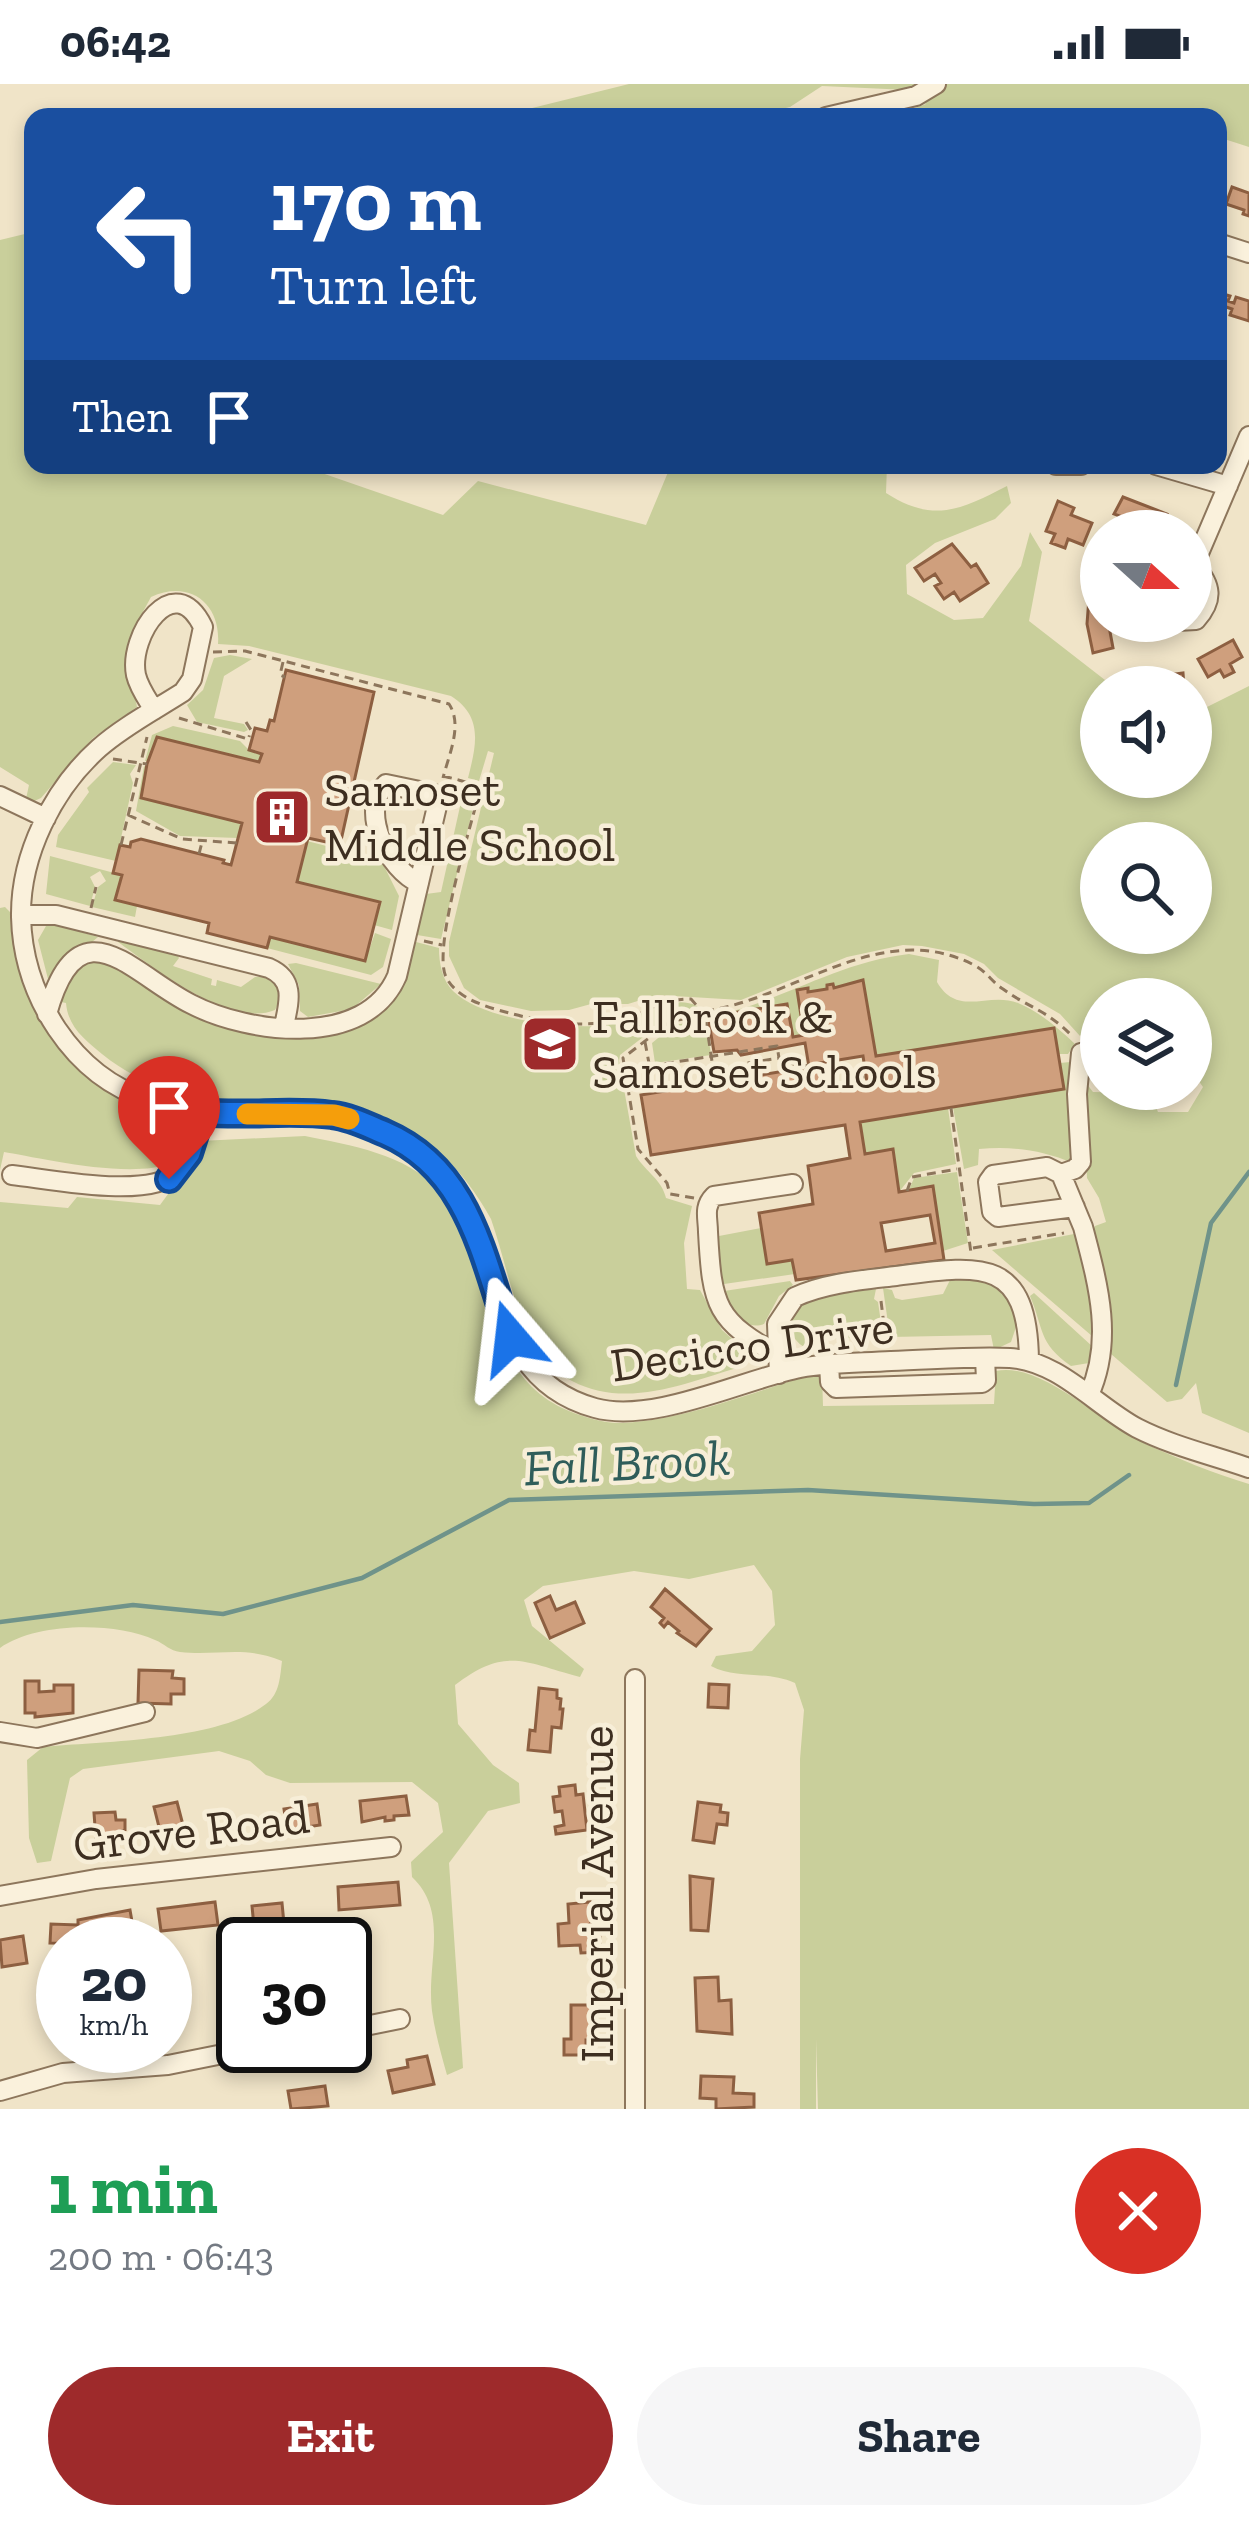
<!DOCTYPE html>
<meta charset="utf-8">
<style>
body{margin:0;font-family:"Zilla Slab",serif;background:#f6f6f7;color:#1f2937;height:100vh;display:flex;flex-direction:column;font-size:45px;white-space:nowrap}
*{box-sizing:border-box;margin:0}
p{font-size:39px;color:#747a83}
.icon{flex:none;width:66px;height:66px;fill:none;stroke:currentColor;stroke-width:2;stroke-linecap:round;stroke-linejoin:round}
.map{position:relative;height:2025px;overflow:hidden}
.side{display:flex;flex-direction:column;background:#fff;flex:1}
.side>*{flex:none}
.guide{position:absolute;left:24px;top:24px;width:1203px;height:366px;border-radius:24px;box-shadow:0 6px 18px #0003;background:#1a4fa0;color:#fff;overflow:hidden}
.needle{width:78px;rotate:111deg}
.controls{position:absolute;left:1080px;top:426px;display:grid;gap:24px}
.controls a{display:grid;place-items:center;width:132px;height:132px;border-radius:50%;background:#fff;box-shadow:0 6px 18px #0003;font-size:60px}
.speed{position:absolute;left:36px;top:1833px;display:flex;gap:24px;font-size:60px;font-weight:700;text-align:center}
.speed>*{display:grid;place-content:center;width:156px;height:156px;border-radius:50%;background:#fff;box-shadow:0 6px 18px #0003;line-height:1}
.speed small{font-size:30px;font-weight:400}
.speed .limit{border:6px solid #111;border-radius:18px;background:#fff;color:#111}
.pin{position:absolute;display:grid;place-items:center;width:102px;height:102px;color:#fff;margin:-123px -51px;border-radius:50% 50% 50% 0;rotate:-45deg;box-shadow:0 0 12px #0007}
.pin .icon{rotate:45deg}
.me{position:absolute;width:132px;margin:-66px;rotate:343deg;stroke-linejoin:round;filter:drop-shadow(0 0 9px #0008)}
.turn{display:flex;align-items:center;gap:42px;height:252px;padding:0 48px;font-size:54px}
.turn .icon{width:156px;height:156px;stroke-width:2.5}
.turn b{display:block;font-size:84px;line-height:102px}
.then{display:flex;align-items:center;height:114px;padding:0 48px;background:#0003;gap:24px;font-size:45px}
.round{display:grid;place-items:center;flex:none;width:126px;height:126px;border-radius:63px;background:#f6f6f7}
.summary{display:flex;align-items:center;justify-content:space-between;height:204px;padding:0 48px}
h1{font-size:72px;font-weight:800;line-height:90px;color:#1e9e55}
.button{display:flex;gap:24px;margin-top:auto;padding:24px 48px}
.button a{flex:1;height:138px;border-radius:72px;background:#9e2a2b;color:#fff;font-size:48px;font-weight:800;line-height:138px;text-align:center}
.button a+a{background:#f6f6f7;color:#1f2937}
.status{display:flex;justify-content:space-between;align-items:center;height:84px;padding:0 60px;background:#fff;direction:ltr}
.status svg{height:33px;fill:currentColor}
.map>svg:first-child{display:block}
.green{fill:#c9cf9b;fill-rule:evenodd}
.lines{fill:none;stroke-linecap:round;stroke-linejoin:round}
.stream{stroke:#6f938a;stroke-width:4.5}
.building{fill:#cf9f7d;stroke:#8d5f41;stroke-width:3;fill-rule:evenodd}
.minor-casing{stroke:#8d765c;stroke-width:22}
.path{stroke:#8d765c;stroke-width:3;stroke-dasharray:9 6;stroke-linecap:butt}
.minor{stroke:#faf1dc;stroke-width:18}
.route-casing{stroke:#114b97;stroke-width:30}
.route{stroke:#1a73e8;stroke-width:21}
.slow{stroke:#f59e0b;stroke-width:21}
.labels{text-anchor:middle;stroke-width:9;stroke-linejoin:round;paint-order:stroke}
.poi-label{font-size:48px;fill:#3d2e20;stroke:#f7eed8;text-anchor:start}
.street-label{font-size:48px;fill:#3d2e20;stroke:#f7eed8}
.water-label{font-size:51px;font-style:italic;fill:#2f5d5a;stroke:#f7eed8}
</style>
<div class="status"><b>06:42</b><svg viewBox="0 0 49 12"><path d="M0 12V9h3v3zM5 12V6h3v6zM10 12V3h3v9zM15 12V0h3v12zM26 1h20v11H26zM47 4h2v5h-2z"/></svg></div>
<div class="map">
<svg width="1249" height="2025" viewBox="0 0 1249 2025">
<rect width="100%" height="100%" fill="#f0e4c8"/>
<path class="green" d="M629,0H1249V63L1218,53V33H1154L1139,28L1100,33H890L926,20L908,6L822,2L790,23L748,33H496Z
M33,148V381H314L316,387L443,431L478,397L646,441L671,381H887L886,409C934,440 962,425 1007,402L1011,419L995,435L935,459L906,481L907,510L954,536L983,534L1021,482L1030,448L1042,468L1029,537L1114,603H1101V693H1191V631L1249,602V1349L1202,1329L1196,1299L1182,1315L1167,1318L1111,1270L1110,1213L1092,1149L1095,1142L1106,1138L1099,1114L1087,1094L1083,995L1093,1008L1150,1009L1158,1028H1188L1203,1003L1198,996H1191V915H1101V936H1091L1080,952L1060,930L998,894L984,880L964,870L922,862L903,861L847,873L741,916L657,911L628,920H591L569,926L531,927L480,916L464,904L449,872V858L494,669L488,667L479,697L468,694C476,662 484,633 451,612L249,562L218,560C221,519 189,495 151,513L132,548L127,574L137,623L93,654L41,714L32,718L26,715L29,701L0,683V156ZM1101,759H1191V849H1101Z
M230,571L252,575L224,592L214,634L244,640L248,646L244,648L197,638L187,621L203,606L214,574Z
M173,642L240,657L249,666L262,670L259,678L158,653L151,677H145L152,651Z
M113,678L136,681L130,690L133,699L116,777L56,763L58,751L89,708L87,704Z
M144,682L242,739L238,754L180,752L136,727Z
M448,698L477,708L441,855L417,851L426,810L441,808L463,709Z
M307,757L381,776L399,812L392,846L374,841L379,818L297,798Z
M50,772L122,791L116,816L137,822L135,833L92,823L98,803L106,797L100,787L90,793L95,803L90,822L46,810Z
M5,823L11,829C20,936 77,1010 184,1036C219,1119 39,1073 4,1068L0,1086V824Z
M57,841L98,853L48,895L38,856L46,842Z
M375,849L391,855L383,883L371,891L267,864L270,853L365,877Z
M119,855L177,870L179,874L173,882L212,895L211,901L216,902L217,896L241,903L255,893L267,892L278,901L280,916L275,926C230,945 153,883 118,858Z
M416,858L439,864C439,879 442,896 453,907C482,936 568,946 607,941C636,937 670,908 697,922L701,929L665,936L620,971L619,977L636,1072C646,1088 662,1096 666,1114L692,1122L684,1159L687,1205L700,1206L722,1246L748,1269L744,1282C687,1298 628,1326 572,1297C556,1289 540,1276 532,1259C513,1221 505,1175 491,1135C463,1084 424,1046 369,1027C330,1014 289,1020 249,1019C195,1018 144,1004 102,970C85,956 68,943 66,919L61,918C66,898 80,874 104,877C131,881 153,908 175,921C221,950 334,968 379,931C403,912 408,885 416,858Z
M909,870L939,876L937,898C958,934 988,907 1018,919C1040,928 1058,944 1075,960L1068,970H1058L1053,944L876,972L862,896L834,904L833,900H828L827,905L809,908L807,905L798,906L804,951L793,953L787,920L708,933C781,919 833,879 909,870Z
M296,879L381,900L352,925L308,933L300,927L299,901L288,880Z
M706,936L711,971L655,979L652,959L674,941Z
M1070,978L1074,980L1073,1079C1041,1066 1013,1062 979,1065L978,1081L964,1085L953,1023L1063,1005L1060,979Z
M948,1024L956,1080L914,1089L899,1108L893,1066L865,1070L860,1038Z
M305,1052C350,1061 406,1070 439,1106C499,1174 475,1288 569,1327C584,1333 606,1340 622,1339C687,1336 755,1307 817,1289L822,1291L823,1322L994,1320L996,1287C1040,1277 1103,1340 1144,1359C1178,1375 1213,1389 1249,1400V2025H818L816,1955V2025H800V1675L804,1626L795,1599C766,1586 737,1596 711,1582L716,1572L752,1567L775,1541L772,1507L754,1481L689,1495L634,1487L543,1502L524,1516L532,1542L584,1585L580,1593C524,1578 506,1562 455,1601L458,1640L493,1681L519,1699L520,1719L488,1727L449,1779L463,1984L447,1991C441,1970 435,1948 432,1927C426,1879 450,1829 412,1793L411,1778L443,1748L438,1719L412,1698L290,1699L266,1691L250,1677L219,1667L83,1685L70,1694L51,1777L37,1779L29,1754L27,1676L43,1663C103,1657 219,1657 266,1620C280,1610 280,1592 282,1577C245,1561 218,1572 180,1568C170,1567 165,1560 155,1556C115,1538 37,1538 0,1564V1118L68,1124L77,1113L160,1121L185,1087L200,1057Z
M957,1088L968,1159L943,1167L933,1103L909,1106L914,1094Z
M761,1144L767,1179L792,1176L795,1190L724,1200L720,1196L719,1152Z
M1074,1150L1090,1202L1092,1252L992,1166Z
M963,1192C995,1198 1006,1207 1018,1237L1011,1258L994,1266L991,1251L890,1253L883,1204L892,1206L895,1214L902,1216L943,1210L951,1194Z
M790,1197L793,1201L779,1212L764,1240C743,1248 730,1224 724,1207Z
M876,1205L874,1215L878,1218L883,1253L821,1255L820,1270C791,1264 773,1230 807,1216C826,1207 855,1208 876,1205Z
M1034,1209L1093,1263L1089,1279L1071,1282C1038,1259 1044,1245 1030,1212Z"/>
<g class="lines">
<path class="stream" d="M1176,1301L1211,1139L1249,1088
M0,1538L133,1521L223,1530L362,1494L509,1416L808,1406L1034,1420L1089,1419L1129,1391"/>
</g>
<path class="building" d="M1232,103L1249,109V132L1243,130L1244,126L1226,120Z
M1220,209L1230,212L1228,217L1234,219L1236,213L1249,217V237L1230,231L1232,225L1226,223L1221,238L1218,236Z
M1123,413L1167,430L1160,447L1114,430Z
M1058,417L1074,424L1071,431L1092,439L1083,461L1068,455L1065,464L1051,459L1055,450L1046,447Z
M952,460L971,483L976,480L988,499L960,517L954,508L944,515L935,502L941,499L935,490L924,497L915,484Z
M1089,514L1101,515V537H1108L1113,564L1093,569L1087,540Z
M1233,556L1242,573L1230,580L1234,588L1224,593L1220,586L1208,593L1198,575Z
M286,586L374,608L340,761L308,754L297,798L380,818L365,877L270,853L267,864L207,849L209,839L115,816L122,791L113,789L120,761L130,763L131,758L141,755L224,776L223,779L231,781L242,739L141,714L147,680L157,653L259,678L262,670L249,666L255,644L267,647L270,636L274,637Z
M1167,588L1168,591L1183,589L1184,603H1139L1140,590L1150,589V593Z
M863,896L876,972L1054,944L1064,1005L860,1038L865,1070L893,1065L899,1108L933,1102L944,1176L796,1196L792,1176L767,1180L759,1129L813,1120L808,1082L850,1074L845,1041L651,1071L641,1011L809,983L805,959L741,971L737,966L714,968L708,933L787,920L793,953L804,951L797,906L808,904V908L827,905V901L833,900L834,904ZM863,972L867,998L825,1006L820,979ZM930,1131L935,1159L886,1167L881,1139Z
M665,1505L711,1545L696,1562L677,1549L679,1547L668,1538L664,1543L660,1539L664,1534L651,1523Z
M550,1512L556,1526L575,1518L584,1539L550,1554L535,1519Z
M139,1586L173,1587L172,1594L184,1595V1610H171V1620L138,1619Z
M25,1597H39V1608L54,1607V1601H73V1629L35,1633V1629H25Z
M709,1600L729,1601L728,1624L708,1623Z
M539,1604L557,1606V1614L561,1615L560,1625H563L561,1644L552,1643L550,1668L528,1666L530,1646L535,1647Z
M575,1701L576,1711L583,1710L587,1746L556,1750L555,1743L564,1741L562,1727L555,1728L553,1713L560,1712L559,1703Z
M406,1712L409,1731L394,1732V1736L385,1737V1733L362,1738L360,1717Z
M177,1718L184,1745L161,1751L154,1723Z
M698,1718L721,1721L720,1728L728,1729L727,1741L717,1740L714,1759L693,1756Z
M317,1720L320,1741L287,1746L284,1725Z
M115,1728L116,1736H125V1746L96,1756L94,1729Z
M690,1792L713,1795L708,1847L691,1846Z
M398,1798L400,1821L339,1826L338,1803Z
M215,1818L218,1841L161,1847L158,1825Z
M590,1818L591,1853H600L601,1868L581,1869L580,1861L559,1862L558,1840L569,1839L568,1820Z
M282,1819L284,1840L254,1843L252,1822Z
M130,1826L134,1849L110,1853L111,1860L50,1859L51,1840L78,1841V1836Z
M23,1852L27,1879L2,1883L0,1856Z
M718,1893L719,1917L731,1916L732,1950L697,1947L695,1894Z
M571,1921H593V1956H586V1971H564V1955H571Z
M427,1972L434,2000L393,2009L388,1987L408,1983L407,1976Z
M701,1992L734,1993L733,2009L754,2010V2023L716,2025V2015L700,2014Z
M325,2002L328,2022L291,2025L288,2007Z"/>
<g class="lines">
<g class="minor-casing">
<path id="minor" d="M826,33L916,12L936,0
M1218,159L1249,169
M1056,381H1081
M1156,381L1228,402
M1194,481L1249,352
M1177,537L1196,536C1214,516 1212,501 1194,481
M154,626C148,616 139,604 136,591C128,552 174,483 203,543L192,595L183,608C155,626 124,642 99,664C53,705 20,771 21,833C22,874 35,912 57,945C152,1086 300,983 415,1066C517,1140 468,1289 595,1324C653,1340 742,1296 800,1284C830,1278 861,1279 891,1277C931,1276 971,1272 1010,1274C1059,1277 1096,1322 1137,1344C1172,1362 1212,1371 1249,1384
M0,712L46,734
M21,831H56L269,884C296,896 289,918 284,942
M47,930C79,815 131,890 191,920C249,950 366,965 397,892L438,718L434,710L386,700C358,728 389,786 419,799
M1061,1090L1075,1085L1081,1078L1077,1010L1081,969L1101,966
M12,1091C50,1095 150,1116 177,1088C192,1072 196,1048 203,1028
M1075,1123L998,1133L992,1128L988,1098L993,1091L1047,1083L1061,1090L1083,1143C1098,1200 1114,1256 1089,1311
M782,1273C715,1237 712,1222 708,1148C708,1134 703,1123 714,1112L793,1100
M829,1280L830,1298L836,1304L982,1299L986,1296L985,1274
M779,1290L777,1240L795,1213C825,1199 863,1196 896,1192C980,1181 1028,1172 1029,1277
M635,1595V2025
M0,1648L37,1654L145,1628
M0,1812L96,1795L391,1763
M345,1946L400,1935
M0,2007L63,1989L168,1981L263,1962"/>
</g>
<path class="path" d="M213,568L245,567L449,620C463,641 449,670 443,694
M283,578L280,591L285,593
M179,634L251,656
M246,638L251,646L249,653
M113,675L147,680
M443,692L481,702C472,739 432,864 446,893C457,915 487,923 509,929C539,937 570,942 601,939C633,937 659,914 691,915L705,931L713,984
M128,731L182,755L237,759
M121,761L147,653
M199,770L202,758
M91,824L96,803
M424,857L442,861
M705,927C795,915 881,833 974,881C986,887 992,898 1003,905C1029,924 1047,926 1072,952
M645,958L651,990
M834,977L847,994L867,993
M744,981L746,994
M650,982L777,962L779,974
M727,983L730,996
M629,997L780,974L800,983L809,981
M951,1024L971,1169
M907,1107L912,1093L957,1085
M694,1114L670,1110L667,1099L638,1065L623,974L671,937L703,932
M973,1164L1064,1149
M881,1217L886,1257"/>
<use href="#minor" class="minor"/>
</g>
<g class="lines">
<g class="route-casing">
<path id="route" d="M169,1095L189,1069L202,1028C245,1033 289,1025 332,1031C351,1033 368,1042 385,1049C471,1086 483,1176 511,1254"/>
</g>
<use href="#route" class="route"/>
<path class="slow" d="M247,1030L334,1031L349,1035"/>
</g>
<defs>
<g id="building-square" transform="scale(3)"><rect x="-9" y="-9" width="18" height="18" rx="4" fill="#9e2a2b" stroke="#f7eed8"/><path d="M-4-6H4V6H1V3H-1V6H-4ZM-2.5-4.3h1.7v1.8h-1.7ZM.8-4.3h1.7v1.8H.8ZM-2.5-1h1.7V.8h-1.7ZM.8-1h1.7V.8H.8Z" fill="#fff"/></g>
<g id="school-square" transform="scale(3)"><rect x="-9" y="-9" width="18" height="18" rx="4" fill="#9e2a2b" stroke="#f7eed8"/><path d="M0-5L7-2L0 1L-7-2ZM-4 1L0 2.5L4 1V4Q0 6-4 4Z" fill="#fff"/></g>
</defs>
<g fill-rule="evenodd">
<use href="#building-square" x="282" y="733"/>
<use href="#school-square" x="550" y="960"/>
</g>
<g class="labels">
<g class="poi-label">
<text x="324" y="722">Samoset<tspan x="324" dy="55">Middle School</tspan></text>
<text x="592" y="949">Fallbrook &amp;<tspan x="592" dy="55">Samoset Schools</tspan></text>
</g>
<g class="street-label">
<text transform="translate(752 1261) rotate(-8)" y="17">Decicco Drive</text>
<text transform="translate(191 1746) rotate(-7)" y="17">Grove Road</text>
<text transform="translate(596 1810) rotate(-90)" y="17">Imperial Avenue</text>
</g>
<g class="water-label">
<text transform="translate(627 1378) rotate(-3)" y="18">Fall Brook</text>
</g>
</g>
</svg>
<div class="controls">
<a><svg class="needle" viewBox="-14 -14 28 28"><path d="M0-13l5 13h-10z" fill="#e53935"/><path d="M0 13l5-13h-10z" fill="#747a83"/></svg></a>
<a><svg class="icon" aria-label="sound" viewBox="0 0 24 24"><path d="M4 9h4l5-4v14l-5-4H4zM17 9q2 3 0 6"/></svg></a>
<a><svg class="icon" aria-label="search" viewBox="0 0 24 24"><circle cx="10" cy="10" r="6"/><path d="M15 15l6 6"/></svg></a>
<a><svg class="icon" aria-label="layers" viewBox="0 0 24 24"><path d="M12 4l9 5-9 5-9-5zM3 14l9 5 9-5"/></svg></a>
</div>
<div class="speed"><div>20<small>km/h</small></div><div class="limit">30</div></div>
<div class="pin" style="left:169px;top:1095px;background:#d93025"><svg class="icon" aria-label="arrive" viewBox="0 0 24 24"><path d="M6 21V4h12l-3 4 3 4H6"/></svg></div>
<svg class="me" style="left:511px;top:1254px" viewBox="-20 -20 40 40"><path d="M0-17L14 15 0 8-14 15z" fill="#1a73e8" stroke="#fff" stroke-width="4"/></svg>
<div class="guide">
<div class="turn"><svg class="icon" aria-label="left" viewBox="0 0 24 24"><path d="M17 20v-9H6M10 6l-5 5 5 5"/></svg><div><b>170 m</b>Turn left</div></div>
<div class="then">Then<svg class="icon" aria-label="arrive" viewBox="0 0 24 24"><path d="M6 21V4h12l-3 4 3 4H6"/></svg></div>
</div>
</div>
<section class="side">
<div class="summary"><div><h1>1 min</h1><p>200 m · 06:43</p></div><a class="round" style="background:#d93025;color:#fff"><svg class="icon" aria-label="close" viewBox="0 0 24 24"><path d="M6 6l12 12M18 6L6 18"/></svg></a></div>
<div class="button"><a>Exit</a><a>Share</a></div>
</section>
